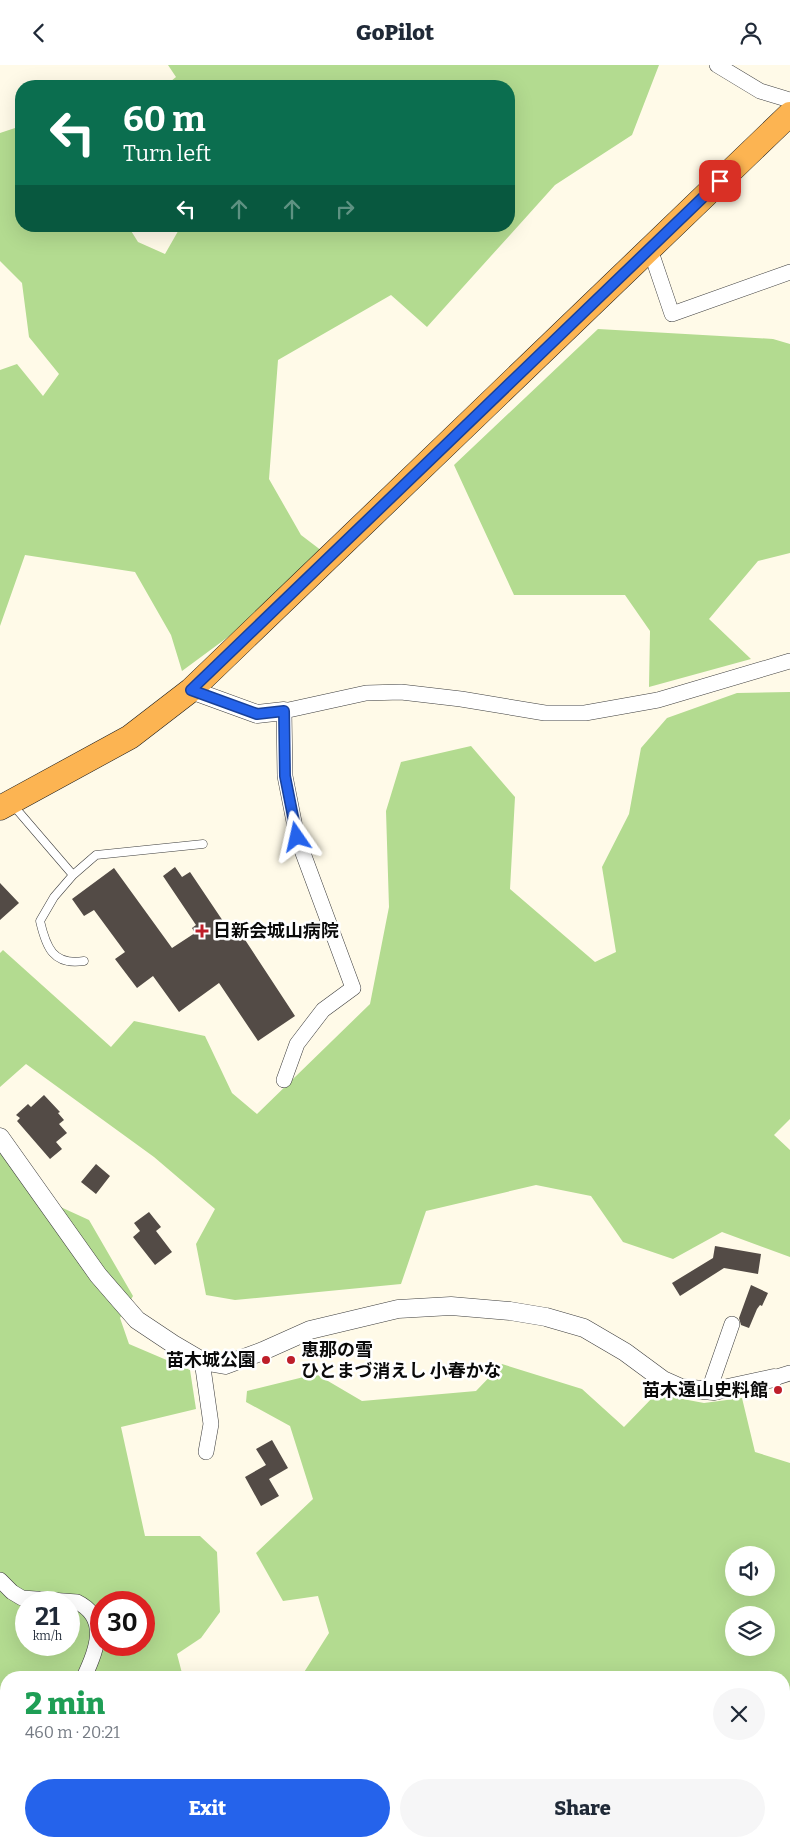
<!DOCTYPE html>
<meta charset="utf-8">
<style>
body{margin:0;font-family:Bitter,"Noto Sans JP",serif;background:#f6f6f7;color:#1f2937;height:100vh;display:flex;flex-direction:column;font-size:19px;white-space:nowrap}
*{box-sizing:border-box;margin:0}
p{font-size:16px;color:#747a83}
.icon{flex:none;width:28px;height:28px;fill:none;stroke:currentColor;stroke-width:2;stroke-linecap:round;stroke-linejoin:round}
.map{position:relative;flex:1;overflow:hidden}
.panel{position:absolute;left:0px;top:1606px;width:790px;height:176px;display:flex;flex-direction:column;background:#fff;border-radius:20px 20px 0 0;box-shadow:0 5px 20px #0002}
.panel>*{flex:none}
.hud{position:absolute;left:15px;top:15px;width:500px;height:152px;border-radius:20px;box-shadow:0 5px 20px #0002;background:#0b6e4f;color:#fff;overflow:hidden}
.tools{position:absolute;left:725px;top:1481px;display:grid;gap:10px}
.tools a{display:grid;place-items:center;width:50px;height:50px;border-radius:50%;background:#fff;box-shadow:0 5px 20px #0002;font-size:25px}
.speed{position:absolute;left:15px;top:1526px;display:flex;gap:10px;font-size:25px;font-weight:700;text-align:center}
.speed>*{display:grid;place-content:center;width:65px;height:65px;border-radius:50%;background:#fff;box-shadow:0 5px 20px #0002;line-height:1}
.speed small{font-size:12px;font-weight:400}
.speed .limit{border:8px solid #d22;background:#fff;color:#111}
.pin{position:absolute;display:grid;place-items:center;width:42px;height:42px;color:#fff;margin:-21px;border-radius:10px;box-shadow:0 2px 8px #0006}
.me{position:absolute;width:55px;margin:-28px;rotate:349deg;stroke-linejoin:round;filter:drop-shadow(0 0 4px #0008)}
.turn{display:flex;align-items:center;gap:18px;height:105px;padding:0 25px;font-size:22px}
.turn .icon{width:65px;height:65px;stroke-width:2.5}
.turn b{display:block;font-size:35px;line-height:42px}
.lanes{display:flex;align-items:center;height:48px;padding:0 25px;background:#0003;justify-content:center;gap:25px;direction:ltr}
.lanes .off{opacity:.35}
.round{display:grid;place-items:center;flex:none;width:52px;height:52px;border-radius:26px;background:#f6f6f7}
.head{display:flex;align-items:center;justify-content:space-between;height:85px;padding:0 25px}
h1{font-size:30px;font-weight:800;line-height:38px;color:#1e9e55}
.cta{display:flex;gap:10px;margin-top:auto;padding:10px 25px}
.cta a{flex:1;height:58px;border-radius:30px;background:#2563eb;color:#fff;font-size:20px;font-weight:800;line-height:58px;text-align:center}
.cta a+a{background:#f6f6f7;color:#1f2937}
header{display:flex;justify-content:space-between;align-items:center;height:65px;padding:0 25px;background:#fff;font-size:22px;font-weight:800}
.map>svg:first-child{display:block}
.forest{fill:#b3db90;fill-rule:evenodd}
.building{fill:#534b46}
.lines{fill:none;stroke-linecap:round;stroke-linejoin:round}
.service-casing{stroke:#3d3d3d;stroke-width:9}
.minor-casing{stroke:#3d3d3d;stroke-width:16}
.tertiary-casing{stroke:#3d3d3d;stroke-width:19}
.trunk-casing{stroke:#1b1b1b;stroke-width:25}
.service{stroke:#fff;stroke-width:8}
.minor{stroke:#fff;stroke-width:15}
.tertiary{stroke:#fff;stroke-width:18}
.trunk{stroke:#fcb452;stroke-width:24}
.route-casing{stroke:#184099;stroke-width:12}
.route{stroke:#2563eb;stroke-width:9}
.poi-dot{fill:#be1e29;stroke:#fff;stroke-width:2}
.labels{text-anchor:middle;stroke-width:5;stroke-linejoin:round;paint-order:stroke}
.poi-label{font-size:18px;font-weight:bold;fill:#0a0a0a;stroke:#fff;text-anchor:start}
</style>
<header><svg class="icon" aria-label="back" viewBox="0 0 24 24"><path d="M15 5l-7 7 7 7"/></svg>GoPilot<svg class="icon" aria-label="person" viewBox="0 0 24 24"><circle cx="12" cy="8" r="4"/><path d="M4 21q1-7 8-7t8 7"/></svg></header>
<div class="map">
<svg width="790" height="1782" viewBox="0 0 790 1782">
<rect width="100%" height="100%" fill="#fffae8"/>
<path class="forest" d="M168,0H659L632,70L555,120L427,262L391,230L278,295L269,414L301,470L322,486L251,555L182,606L171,570L135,507L25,490L0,561V305L17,299L43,331L59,309L29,272L22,218L0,196V68L21,61V161H128L138,177L165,189L181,161H509V21H165L176,12Z
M598,264L773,274L790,279V488L758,496L709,554L751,594L649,622L650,566L625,530H514L454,400Z
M790,627V1054L774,1070L790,1085V1192L722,1167L673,1194L623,1177L591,1131L536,1120L426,1146L401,1219L235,1235L206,1230L196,1179L215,1144L154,1092L26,999L0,1022V888L3,885L111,982L134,956L205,971L232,1028L257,1049L370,939L389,842L386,746L401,697L471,681L515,732L510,824L595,897L616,887L602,802L629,749L641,683L667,653L737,628Z
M0,1083L32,1129L89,1155L133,1231L120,1253L129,1279L190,1305L196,1344L121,1362L145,1471H200L217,1487L220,1547L201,1573L177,1589L183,1612H6V1659L4,1655L0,1659ZM26,1538H69V1580H26ZM101,1538H144V1580H101Z
M502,1299L582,1324L624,1362L656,1329L704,1338L742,1333L755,1387L790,1398V1782H120L104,1776H784V1612H301L329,1568L318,1531L283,1536L256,1488L313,1434L290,1361L246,1337L247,1326L316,1309L362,1336L476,1326ZM734,1490H766V1522H734ZM734,1550H766V1582H734Z"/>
<path class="building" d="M175,802L182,812L190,807L229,865L236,861L295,951L258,976L219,918L179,947L153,911L137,923L115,894L125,887L94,845L84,851L72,834L114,803L172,883L195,868L192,863L196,860L163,811Z
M0,818L19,838L0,855Z
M44,1030L60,1047L58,1048L64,1055L59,1059L67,1068L56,1077L62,1084L50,1094L17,1056L20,1053L16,1050L28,1039L31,1042Z
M96,1099L110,1111L96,1129L81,1117Z
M149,1147L161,1162L156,1166L172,1187L155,1200L133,1172L140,1166L134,1158Z
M715,1181L761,1189L758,1209L724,1203L680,1231L672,1218L713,1193Z
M751,1220L768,1228L762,1241L760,1240L757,1244L749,1263L741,1260L739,1253Z
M272,1375L288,1403L269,1414L279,1431L261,1441L245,1412L266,1400L256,1384Z"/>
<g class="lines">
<g class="service-casing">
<path id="service" d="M12,739L73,810L96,790L203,779
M73,810L54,832L40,856C46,882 53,901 84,896"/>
</g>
<g class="minor-casing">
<path id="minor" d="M717,0L760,26L790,35
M650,184L672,249L790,207
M284,1015L297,979L323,945L353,923L297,772L285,711L284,646L366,628L401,627L461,634L545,648H585L658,635L790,596
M202,1296L211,1359L206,1387
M774,1313L790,1308
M709,1325L732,1259
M0,1515L12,1527L22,1533L77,1537C110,1553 96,1587 84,1612
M74,1776L76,1782
M306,1776L311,1782
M156,1782H157
M204,1782L216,1776"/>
</g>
<g class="tertiary-casing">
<path id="tertiary" d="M191,625L257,649L284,646
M0,1072L98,1210L137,1255L173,1279L202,1296L225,1300L263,1286L310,1265L398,1244L451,1241L510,1246L546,1252L584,1263L625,1287L663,1315L681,1323L714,1326L774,1313"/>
</g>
<g class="trunk-casing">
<path id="trunk" d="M0,743L130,672L191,625L790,49"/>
</g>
<use href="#service" class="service"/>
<use href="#minor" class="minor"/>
<use href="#tertiary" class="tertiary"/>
<use href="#trunk" class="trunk"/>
</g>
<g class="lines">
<g class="route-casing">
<path id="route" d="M297,772L285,711L284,646L257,649L191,625L720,116"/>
</g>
<use href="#route" class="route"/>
</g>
<g class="poi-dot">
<path d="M199.5 858.5h5v5h5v5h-5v5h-5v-5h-5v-5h5z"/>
<circle cx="266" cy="1295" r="5"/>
<circle cx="291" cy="1295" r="5"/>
<circle cx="778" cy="1325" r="5"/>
</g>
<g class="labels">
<g class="poi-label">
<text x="213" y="872">日新会城山病院</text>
<text x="301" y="1291">恵那の雪<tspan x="301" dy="21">ひとまづ消えし 小春かな</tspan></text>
<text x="256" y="1301" text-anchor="end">苗木城公園</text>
<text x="768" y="1331" text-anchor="end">苗木遠山史料館</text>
</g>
</g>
</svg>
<div class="tools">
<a><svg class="icon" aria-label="sound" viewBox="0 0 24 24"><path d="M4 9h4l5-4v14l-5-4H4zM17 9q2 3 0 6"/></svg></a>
<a><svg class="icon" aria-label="layers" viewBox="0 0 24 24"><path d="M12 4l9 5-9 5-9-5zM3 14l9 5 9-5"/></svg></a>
</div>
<div class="speed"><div>21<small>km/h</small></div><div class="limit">30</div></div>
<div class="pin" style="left:720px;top:116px;background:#d93025"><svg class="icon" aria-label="arrive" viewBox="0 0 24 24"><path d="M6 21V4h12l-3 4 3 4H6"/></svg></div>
<svg class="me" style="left:297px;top:772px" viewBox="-20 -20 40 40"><path d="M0-17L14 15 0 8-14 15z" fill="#2563eb" stroke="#fff" stroke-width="4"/></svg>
<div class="hud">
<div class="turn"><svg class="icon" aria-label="left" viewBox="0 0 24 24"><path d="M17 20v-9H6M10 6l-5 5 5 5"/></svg><div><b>60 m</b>Turn left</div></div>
<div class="lanes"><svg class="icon" aria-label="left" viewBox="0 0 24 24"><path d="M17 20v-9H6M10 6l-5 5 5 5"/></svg><svg class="icon off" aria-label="ahead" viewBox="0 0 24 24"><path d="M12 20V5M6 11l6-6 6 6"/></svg><svg class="icon off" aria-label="ahead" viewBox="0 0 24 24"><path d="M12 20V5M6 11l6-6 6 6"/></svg><svg class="icon off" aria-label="right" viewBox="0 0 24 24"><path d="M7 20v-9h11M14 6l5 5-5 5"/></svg></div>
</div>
<section class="panel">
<div class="head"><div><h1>2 min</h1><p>460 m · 20:21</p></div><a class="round"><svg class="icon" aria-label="close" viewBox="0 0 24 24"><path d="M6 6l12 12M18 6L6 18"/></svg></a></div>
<div class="cta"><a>Exit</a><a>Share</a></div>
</section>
</div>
